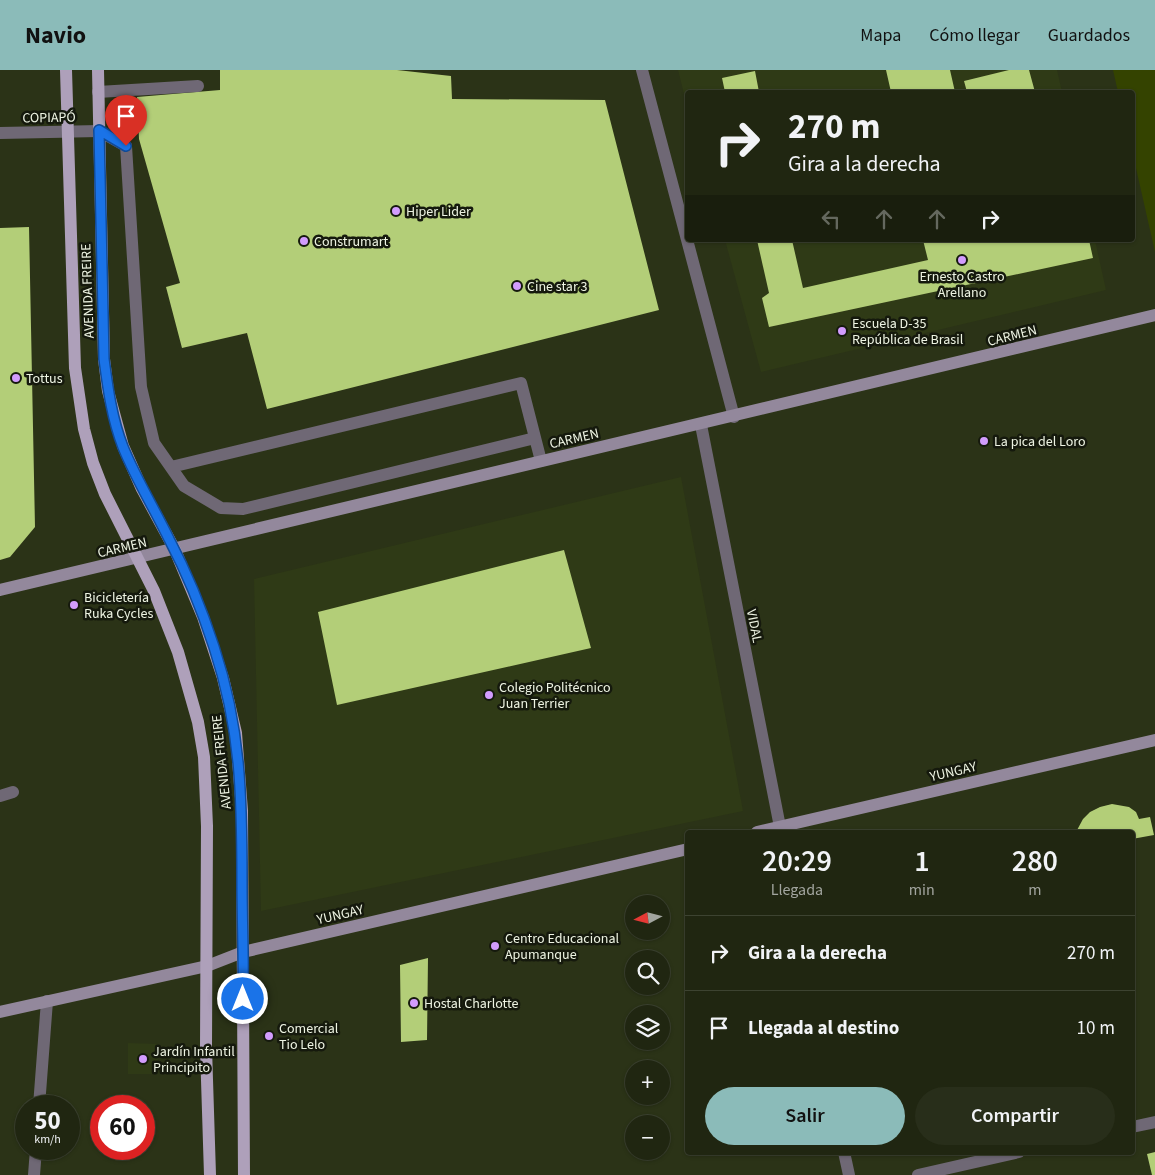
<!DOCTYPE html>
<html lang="es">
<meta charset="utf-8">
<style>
body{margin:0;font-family:"Source Sans 3",sans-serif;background:#282e1a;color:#f1f3f6;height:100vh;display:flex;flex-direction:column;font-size:19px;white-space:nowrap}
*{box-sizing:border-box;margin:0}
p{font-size:16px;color:#a2a59f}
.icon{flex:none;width:28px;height:28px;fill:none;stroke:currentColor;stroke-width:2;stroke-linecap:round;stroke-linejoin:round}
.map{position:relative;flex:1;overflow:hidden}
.sheet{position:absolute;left:685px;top:760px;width:450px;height:325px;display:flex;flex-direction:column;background:#202611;border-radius:5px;box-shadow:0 1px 4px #0004,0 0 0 1px #3d4331}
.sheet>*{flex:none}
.banner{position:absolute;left:685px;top:20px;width:450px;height:152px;border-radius:5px;box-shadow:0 1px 4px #0004,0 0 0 1px #3d4331;background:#202611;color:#f1f3f6;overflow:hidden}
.needle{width:32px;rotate:263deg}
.controls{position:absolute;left:625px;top:825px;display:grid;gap:10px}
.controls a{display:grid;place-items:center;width:45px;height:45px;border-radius:50%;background:#202611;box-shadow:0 1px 4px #0004,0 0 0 1px #3d4331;font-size:25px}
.speed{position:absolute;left:15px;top:1025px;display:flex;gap:10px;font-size:25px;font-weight:700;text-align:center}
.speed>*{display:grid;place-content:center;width:65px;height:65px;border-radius:50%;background:#202611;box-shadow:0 1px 4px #0004,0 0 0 1px #3d4331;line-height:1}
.speed small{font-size:12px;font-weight:400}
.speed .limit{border:8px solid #d22;background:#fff;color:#111}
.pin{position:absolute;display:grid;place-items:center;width:42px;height:42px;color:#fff;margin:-51px -21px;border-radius:50% 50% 50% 0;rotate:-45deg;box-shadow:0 0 5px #0007}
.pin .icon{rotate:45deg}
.me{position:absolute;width:55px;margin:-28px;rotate:0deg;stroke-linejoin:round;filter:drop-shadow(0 0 4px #0008)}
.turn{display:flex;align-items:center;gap:18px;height:105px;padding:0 20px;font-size:22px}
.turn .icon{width:65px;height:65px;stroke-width:2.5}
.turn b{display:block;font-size:35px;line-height:42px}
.lanes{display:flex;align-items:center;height:48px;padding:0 20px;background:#0003;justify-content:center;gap:25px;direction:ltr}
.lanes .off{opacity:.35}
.eta{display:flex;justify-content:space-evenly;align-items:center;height:85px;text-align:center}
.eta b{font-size:30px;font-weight:600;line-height:35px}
.button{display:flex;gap:10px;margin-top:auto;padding:10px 20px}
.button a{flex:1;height:58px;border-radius:30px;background:#8bbbb9;color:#111;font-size:20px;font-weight:600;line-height:58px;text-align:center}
.button a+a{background:#282e1a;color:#f1f3f6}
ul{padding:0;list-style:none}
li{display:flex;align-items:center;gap:15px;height:75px;padding:0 20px;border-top:1px solid #3d4331}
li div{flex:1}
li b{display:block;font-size:19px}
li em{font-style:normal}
header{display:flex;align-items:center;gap:30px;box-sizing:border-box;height:70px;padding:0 25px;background:#8bbbb9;color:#111}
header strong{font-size:24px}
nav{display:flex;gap:28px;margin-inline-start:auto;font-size:18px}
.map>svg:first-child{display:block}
.built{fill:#2f3a16}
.green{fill:#344300}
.building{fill:#b3ce78}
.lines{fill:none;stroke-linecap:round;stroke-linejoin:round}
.lane{stroke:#6f6875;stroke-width:12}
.street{stroke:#6f6875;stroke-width:12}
.secondary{stroke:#93889c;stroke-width:12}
.primary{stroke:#aea0ba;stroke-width:12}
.route-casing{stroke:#114b97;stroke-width:12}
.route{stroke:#1a73e8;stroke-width:9}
.poi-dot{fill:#d29cfd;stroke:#15190d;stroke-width:2}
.labels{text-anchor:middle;stroke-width:5;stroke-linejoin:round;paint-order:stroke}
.street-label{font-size:14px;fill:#eef4e3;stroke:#15190d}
.poi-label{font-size:14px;fill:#eef4e3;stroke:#15190d;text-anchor:start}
</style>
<header>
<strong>Navio</strong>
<nav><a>Mapa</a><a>Cómo llegar</a><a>Guardados</a></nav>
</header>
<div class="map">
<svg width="1155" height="1105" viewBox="0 0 1155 1105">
<rect width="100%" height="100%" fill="#2b3317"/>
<path class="built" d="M678,0H1057L1062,22H688L687,36Z
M725,170H1095L1106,220L761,302Z
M681,407L743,741L261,841L254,509Z
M128,973L158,974V1004H128Z"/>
<path class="green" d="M1113,0H1155V182L1133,85L1132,22H1118Z"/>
<path class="building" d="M220,0H397L451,6L452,29L605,30L659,240L267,339L247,263L182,278L166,217L180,213L139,69L137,27L220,20Z
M886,0H950L955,22H891Z
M1009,0H1029L1035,22H967L964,11Z
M755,1L759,22H725L722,8Z
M29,157L35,457L10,487L0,490V158Z
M757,170H792L803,218L928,190L923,170H1089L1093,188L769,257L762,228L769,223Z
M564,480L591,578L337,635L318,542Z
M1112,734L1129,737L1136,742L1139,749L1150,747L1154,765L1132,769V762H1076L1083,749L1090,742L1100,737Z
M428,888L427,970L401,972L400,895Z
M1155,1082V1105H1152L1147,1084Z"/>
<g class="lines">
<path class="lane" d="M98,22L198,16
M99,61L126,76L141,317L154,373L184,416L221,438L243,439L535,368
M171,397L521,313L541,391"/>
<path class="street" d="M642,0L734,347
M0,63L99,61
M701,355L781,762
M0,726L13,722
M39,1036L47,931
M1132,1057L1155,1052
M844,1082L849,1105
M34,1105L36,1079
M918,1105L1019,1082"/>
<path class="secondary" d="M0,520L1155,245
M757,762L1155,670
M0,942L207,896L243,882L688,779"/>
<path class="primary" d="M66,0L75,298L84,359L93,393L105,424L154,521L178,582L198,652L204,687L207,756L206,978L210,1105
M98,0L104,289L108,321L123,376L142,419L175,480L203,547L223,608L236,663L242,741L244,1105"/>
</g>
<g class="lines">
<g class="route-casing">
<path id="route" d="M126,76L99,60L104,289C108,319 112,349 123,377C136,409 154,438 169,469C187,503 202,540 214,577C241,659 242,726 242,812C242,851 244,890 243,929"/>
</g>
<use href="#route" class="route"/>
</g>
<g class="poi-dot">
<circle cx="396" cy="141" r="5"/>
<circle cx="304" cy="171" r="5"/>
<circle cx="962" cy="190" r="5"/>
<circle cx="517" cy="216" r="5"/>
<circle cx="842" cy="261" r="5"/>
<circle cx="16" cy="308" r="5"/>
<circle cx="984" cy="371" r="5"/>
<circle cx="74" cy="535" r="5"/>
<circle cx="489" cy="625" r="5"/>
<circle cx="495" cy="876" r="5"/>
<circle cx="414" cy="933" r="5"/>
<circle cx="269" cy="966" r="5"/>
<circle cx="143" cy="989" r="5"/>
</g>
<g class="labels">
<g class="street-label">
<text transform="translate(49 47) rotate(-1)" y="5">COPIAPÓ</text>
<text transform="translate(87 221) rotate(-92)" y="5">AVENIDA FREIRE</text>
<text transform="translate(1012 265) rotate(-14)" y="5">CARMEN</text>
<text transform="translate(574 368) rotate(-13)" y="5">CARMEN</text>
<text transform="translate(122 477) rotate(-13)" y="5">CARMEN</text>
<text transform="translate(755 556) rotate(79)" y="5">VIDAL</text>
<text transform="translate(221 692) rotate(-96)" y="5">AVENIDA FREIRE</text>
<text transform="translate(953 701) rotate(-13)" y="5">YUNGAY</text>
<text transform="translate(340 844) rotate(-13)" y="5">YUNGAY</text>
</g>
<g class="poi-label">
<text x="406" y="146">Hiper Lider</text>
<text x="314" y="176">Construmart</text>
<text x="962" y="211" text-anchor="middle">Ernesto Castro<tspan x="962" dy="16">Arellano</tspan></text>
<text x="527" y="221">Cine star 3</text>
<text x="852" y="258">Escuela D-35<tspan x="852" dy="16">República de Brasil</tspan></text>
<text x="26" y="313">Tottus</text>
<text x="994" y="376">La pica del Loro</text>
<text x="84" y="532">Bicicletería<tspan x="84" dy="16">Ruka Cycles</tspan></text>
<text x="499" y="622">Colegio Politécnico<tspan x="499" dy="16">Juan Terrier</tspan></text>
<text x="505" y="873">Centro Educacional<tspan x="505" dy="16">Apumanque</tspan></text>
<text x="424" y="938">Hostal Charlotte</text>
<text x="279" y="963">Comercial<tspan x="279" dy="16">Tio Lelo</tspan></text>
<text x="153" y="986">Jardín Infantil<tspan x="153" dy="16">Principito</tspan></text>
</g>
</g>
</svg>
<div class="controls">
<a><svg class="needle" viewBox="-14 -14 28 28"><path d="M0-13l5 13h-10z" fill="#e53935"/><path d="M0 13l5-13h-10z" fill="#a2a59f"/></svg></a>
<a><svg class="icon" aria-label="search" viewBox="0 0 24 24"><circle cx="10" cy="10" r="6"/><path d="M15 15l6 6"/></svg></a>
<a><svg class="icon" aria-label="layers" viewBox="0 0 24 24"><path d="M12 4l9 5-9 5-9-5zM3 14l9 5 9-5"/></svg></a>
<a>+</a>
<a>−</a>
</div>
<div class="speed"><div>50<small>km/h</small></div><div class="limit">60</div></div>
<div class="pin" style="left:126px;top:76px;background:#d93025"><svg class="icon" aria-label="arrive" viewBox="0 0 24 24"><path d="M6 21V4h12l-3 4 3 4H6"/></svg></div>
<svg class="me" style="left:243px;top:929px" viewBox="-20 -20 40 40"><circle r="17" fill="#1a73e8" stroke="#fff" stroke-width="3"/><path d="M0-11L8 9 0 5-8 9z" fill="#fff"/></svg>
<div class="banner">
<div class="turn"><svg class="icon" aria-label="right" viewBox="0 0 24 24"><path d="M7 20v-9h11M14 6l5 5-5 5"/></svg><div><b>270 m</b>Gira a la derecha</div></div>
<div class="lanes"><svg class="icon off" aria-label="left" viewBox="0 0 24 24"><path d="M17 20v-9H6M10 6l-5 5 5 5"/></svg><svg class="icon off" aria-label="ahead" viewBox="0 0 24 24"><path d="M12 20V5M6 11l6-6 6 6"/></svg><svg class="icon off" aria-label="ahead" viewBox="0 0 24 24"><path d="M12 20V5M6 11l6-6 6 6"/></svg><svg class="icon" aria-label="right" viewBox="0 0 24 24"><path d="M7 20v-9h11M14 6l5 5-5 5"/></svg></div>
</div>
<section class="sheet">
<div class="eta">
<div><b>20:29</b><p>Llegada</p></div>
<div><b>1</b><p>min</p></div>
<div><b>280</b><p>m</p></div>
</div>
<ul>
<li><svg class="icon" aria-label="right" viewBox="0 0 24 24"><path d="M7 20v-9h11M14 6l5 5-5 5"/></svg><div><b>Gira a la derecha</b></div><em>270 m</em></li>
<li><svg class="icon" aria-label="arrive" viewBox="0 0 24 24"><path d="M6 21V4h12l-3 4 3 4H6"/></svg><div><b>Llegada al destino</b></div><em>10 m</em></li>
</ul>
<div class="button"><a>Salir</a><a>Compartir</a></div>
</section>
</div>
